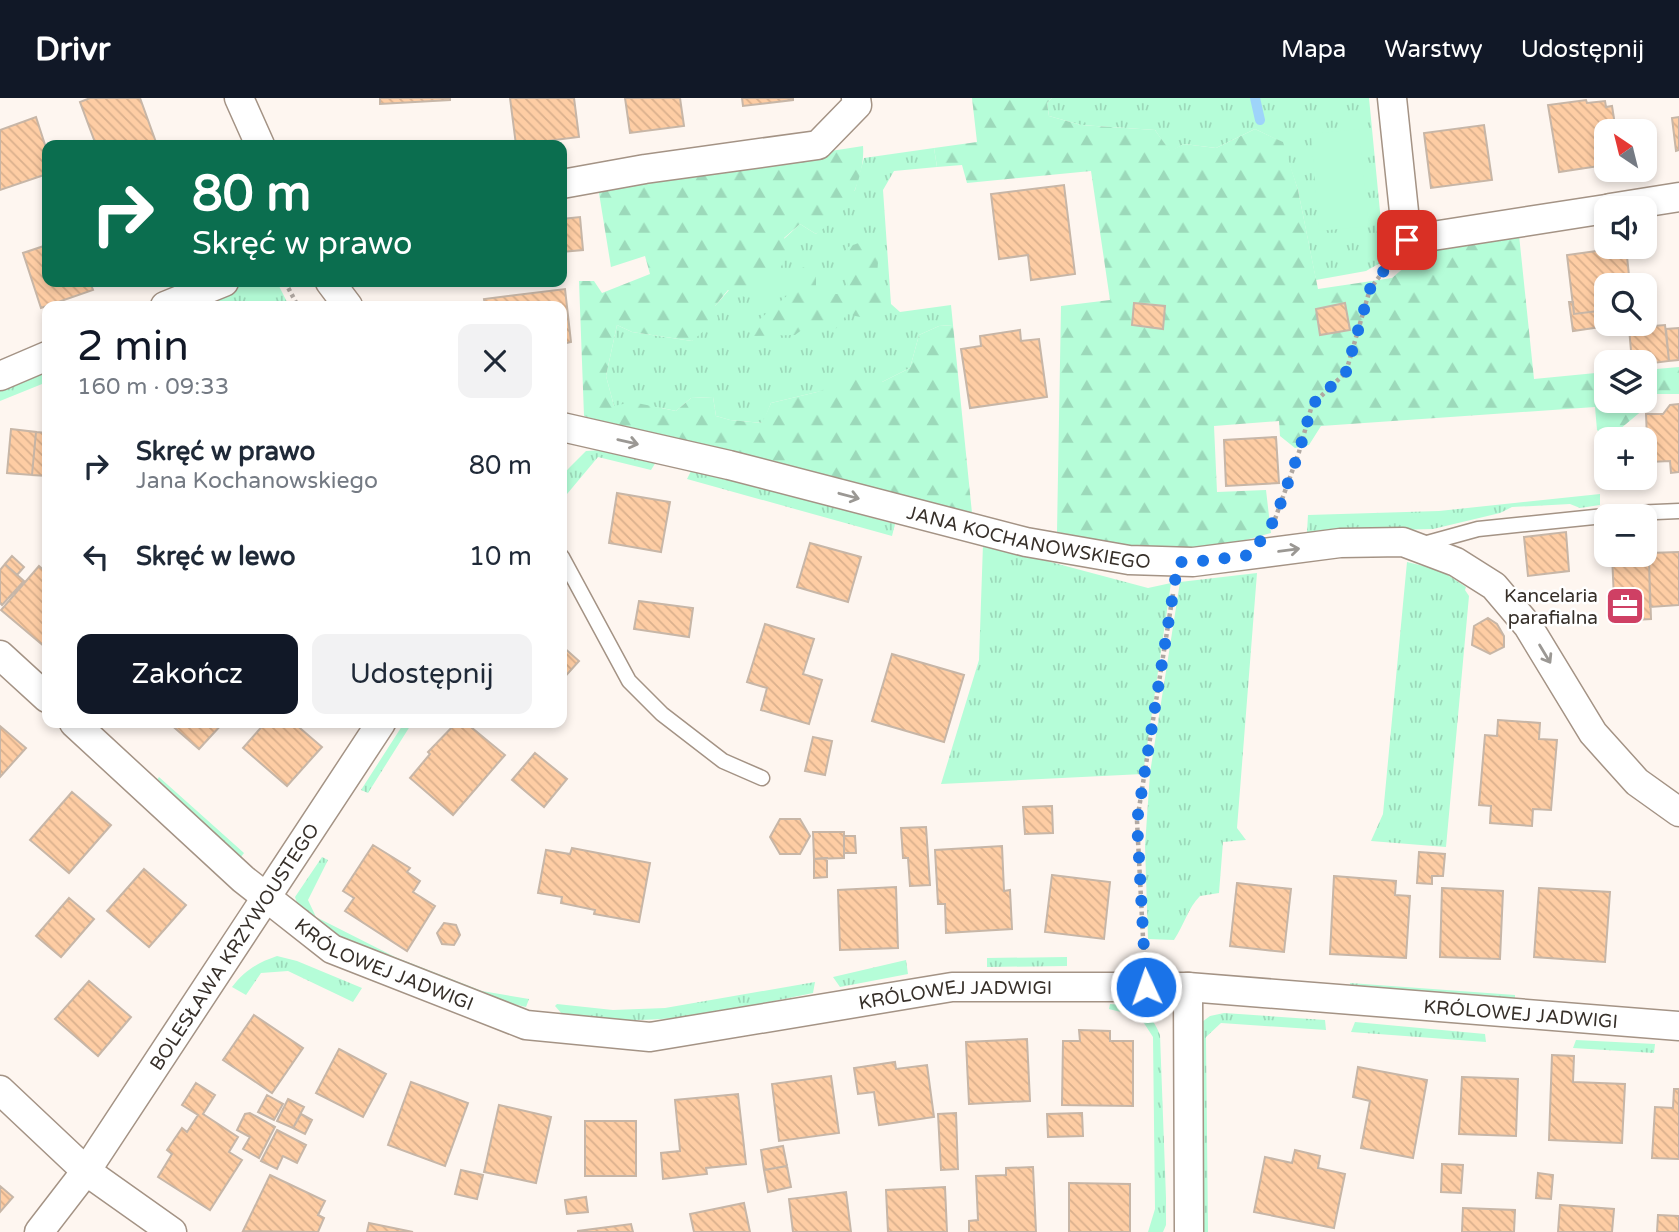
<!DOCTYPE html>
<html lang="pl">
<meta charset="utf-8">
<style>
body{margin:0;font-family:"Varela Round",sans-serif;background:#f2f2f3;color:#1f2937;height:100vh;display:flex;flex-direction:column;font-size:26px;white-space:nowrap}
*{box-sizing:border-box;margin:0}
p{font-size:23px;color:#747a83}
.icon{flex:none;width:38px;height:38px;fill:none;stroke:currentColor;stroke-width:2;stroke-linecap:round;stroke-linejoin:round}
.map{position:relative;flex:1;overflow:hidden}
.drawer{position:absolute;left:42px;top:203px;width:525px;height:427px;display:flex;flex-direction:column;background:#fff;border-radius:14px;box-shadow:0 4px 10px #0003}
.drawer>*{flex:none}
.hud{position:absolute;left:42px;top:42px;width:525px;height:147px;border-radius:14px;box-shadow:0 4px 10px #0003;background:#0b6e4f;color:#fff;overflow:hidden}
.needle{width:46px;rotate:325deg}
.controls{position:absolute;left:1594px;top:21px;display:grid;gap:14px}
.controls a{display:grid;place-items:center;width:63px;height:63px;border-radius:14px;background:#fff;box-shadow:0 4px 10px #0003;font-size:35px}
.pin{position:absolute;display:grid;place-items:center;width:60px;height:60px;color:#fff;margin:-30px;border-radius:14px;box-shadow:0 4px 10px #0006}
.me{position:absolute;width:77px;margin:-38px;rotate:357deg;stroke-linejoin:round;filter:drop-shadow(0 0 5px #0008)}
.turn{display:flex;align-items:center;gap:24px;height:147px;padding:0 35px;font-size:32px}
.turn .icon{width:91px;height:91px;stroke-width:2.5}
.turn b{display:block;font-size:49px;line-height:60px}
.round{display:grid;place-items:center;flex:none;width:74px;height:74px;border-radius:14px;background:#f2f2f3}
.overview{display:flex;align-items:center;justify-content:space-between;height:119px;padding:0 35px}
h1{font-size:42px;font-weight:600;line-height:52px;color:#111827}
.action{display:flex;gap:14px;margin-top:auto;padding:14px 35px}
.action a{flex:1;height:80px;border-radius:14px;background:#111827;color:#fff;font-size:28px;font-weight:600;line-height:80px;text-align:center}
.action a+a{background:#f2f2f3;color:#1f2937}
ul{padding:0;list-style:none}
li{display:flex;align-items:center;gap:21px;height:91px;padding:0 35px}
li div{flex:1}
li b{display:block;font-size:26px}
li em{font-style:normal}
header{display:flex;align-items:center;gap:42px;box-sizing:border-box;height:98px;padding:0 35px;background:#111827;color:#fff}
header strong{font-size:33px}
nav{display:flex;gap:38px;margin-inline-start:auto;font-size:24px}
.map>svg:first-child{display:block}
.grass{fill:url(#grass-tufts)}
.forest{fill:url(#forest-firs)}
.pitch{fill:#b5fdd8}
.lines{fill:none;stroke-linecap:round;stroke-linejoin:round}
.stream{stroke:#9ed4fa;stroke-width:10}
.building{fill:url(#building-back-hatch);stroke:#c7b6a7;stroke-width:2}
.service-casing{stroke:#a49385;stroke-width:17}
.minor-casing{stroke:#a49385;stroke-width:31}
.path{stroke:#b0a8a2;stroke-width:4.5;stroke-dasharray:3.5 3.5;stroke-linecap:butt}
.service{stroke:#fff;stroke-width:14}
.minor{stroke:#fff;stroke-width:28}
.oneway{stroke:#9b9894}
.route{stroke:#1a73e8;stroke-width:12;stroke-dasharray:0 21.6}
.labels{text-anchor:middle;stroke-width:5;stroke-linejoin:round;paint-order:stroke}
.street-label{font-size:19px;fill:#37302a;stroke:#fff}
.poi-label{font-size:19px;fill:#37302a;stroke:#fff;text-anchor:end}
</style>
<header>
<strong>Drivr</strong>
<nav><a>Mapa</a><a>Warstwy</a><a>Udostępnij</a></nav>
</header>
<div class="map">
<svg width="1679" height="1134" viewBox="0 0 1679 1134">
<defs>
<pattern id="grass-tufts" width="24" height="20" patternUnits="userSpaceOnUse" patternTransform="scale(1.75)"><rect width="24" height="20" fill="#b5fdd8"/><path d="M3 7l-1-3M5 7V3M7 7l1-3M15 17l-1-3M17 17v-4M19 17l1-3" fill="none" stroke="#9cd9ba"/></pattern>
<pattern id="forest-firs" width="22" height="20" patternUnits="userSpaceOnUse" patternTransform="scale(1.75)"><rect width="22" height="20" fill="#b5fdd8"/><path d="M5 1l3.5 6h-7zM16 11l3.5 6h-7z" fill="#9cd9ba"/></pattern>
<pattern id="building-back-hatch" width="6" height="6" patternUnits="userSpaceOnUse" patternTransform="scale(1.75)"><rect width="6" height="6" fill="#fecda4"/><path d="M-1 5l2 2M0 0l6 6M5-1l2 2" fill="none" stroke="#dab08d"/></pattern>
</defs>
<rect width="100%" height="100%" fill="#fef6f0"/>
<path class="grass" d="M1052,0H1369L1384,155L1382,164L1366,173L1316,182L1298,92L1282,44L1255,31L1216,50L1184,46L1170,54L1155,32L1081,27L1049,18L1047,5Z
M934,50L937,69L894,73L883,92L891,206L900,214L951,207L953,227L939,228L919,237L910,270L882,284L817,294L771,305L763,325L730,322L716,318L713,299L691,300L676,313L662,310L614,308L606,278L617,227L632,234L692,243L715,208L729,192L800,126L816,136L855,92L864,60Z
M252,184H277L289,208L190,207Z
M47,267V284L0,303V287Z
M603,352L656,364L651,372L598,359L562,402V378L569,370L586,353Z
M692,371L895,426L892,438L687,381Z
M1600,396V407L1580,410L1570,406L1512,409L1500,415L1433,431L1307,434L1308,417L1439,413Z
M983,446L1148,490L1171,485L1143,676L941,686L979,562Z
M1407,464L1440,472L1466,489L1465,492L1469,498L1446,749L1371,743L1383,716Z
M1257,475L1237,730L1246,742L1223,744L1219,795L1200,798C1188,810 1184,827 1174,842L1148,841L1145,748L1150,675L1180,484Z
M404,625H412L368,695L361,692Z
M159,679L244,755L241,759L155,685Z
M322,759L328,762L308,802L316,819L395,859L482,893L529,901L526,909L483,899L324,836L299,811L295,799Z
M277,858L297,863L362,890L353,904L288,873L261,875L246,897L232,889C245,872 257,865 277,858Z
M1067,859V868L987,869V860Z
M906,862L908,876L840,889L833,879Z
M815,884L813,895C754,907 693,922 632,922C609,922 585,918 562,916L555,908L557,906L613,912L665,910Z
M1350,885L1515,897V904L1351,890Z
M1110,906C1135,907 1151,913 1160,937L1166,1100V1127L1163,1134H1148L1155,1111L1153,939L1140,919L1109,911Z
M1224,915L1325,922L1326,932L1221,925L1206,939L1208,1134H1201L1202,924L1210,918Z
M1355,924L1485,936L1486,944L1351,934Z
M1576,942L1655,946L1654,955L1573,950Z"/>
<path class="forest" d="M972,0H1052L1047,5L1049,18L1081,27L1155,32L1170,53L1184,46L1216,50L1255,31L1283,44L1298,92L1318,191L1392,180L1427,150L1519,137L1534,281L1606,274V303H1645V272L1679,269V296H1651L1644,311L1620,331V341H1607L1597,332L1595,309L1321,328L1309,347L1295,350L1280,338L1279,323L1214,328L1217,394L1266,392L1271,435L1220,449L1147,452L1057,434L1061,208L1110,202L1091,73L967,85L962,67L937,69L934,50L977,44Z
M863,48C865,72 853,105 835,122C829,127 822,131 816,136L800,126L784,140L790,152L771,187L747,200L728,192L715,208L718,221L692,243L632,234L617,227L606,278L614,308L632,304L676,313L691,300L713,299L716,318L730,322L762,325L771,305L817,294L864,277L882,284L910,270L919,237L939,228L953,227L972,415L742,362L584,318L579,183H594L602,195L650,176L645,158L611,169L598,89Z
M861,144L879,151L877,178L882,205L860,219L847,216L837,230L820,233L811,225L795,237L752,238L754,226L789,196V185L792,175L804,169L816,179V192L826,196H841L848,188L844,171L848,149Z"/>
<path class="pitch" d="M1359,31L1369,128L1319,133L1311,36Z"/>
<g class="lines">
<path class="stream" d="M1255,0L1260,22"/>
</g>
<path class="building" d="M90,0H140L157,47H96L80,4Z
M380,0H450V2L380,6Z
M510,0H574L579,39L516,47Z
M625,0H680L684,28L630,35Z
M742,0H793V2L743,8Z
M1586,2L1587,5L1605,3L1606,9L1612,8L1616,33H1606V67L1559,74L1548,7Z
M36,19L47,53V76L0,92V32Z
M1679,19V52L1676,53L1672,20Z
M1484,27L1492,82L1431,90L1424,35Z
M1064,87L1075,176L1031,182L1028,157L999,161L991,96Z
M580,119L583,152L562,154V121Z
M47,147V184H90L93,192L41,210L23,155Z
M1626,149L1630,187H1606V212L1574,216L1567,157Z
M565,191L571,244L562,246V208H485L484,201Z
M1569,204H1573L1574,216L1606,212L1608,228L1573,233Z
M1134,205L1165,208L1163,231L1132,227Z
M1345,205L1350,232L1320,237L1316,211Z
M1665,227L1669,263L1645,266L1632,264L1629,230Z
M1679,230V262L1669,263L1666,231Z
M1020,232L1021,243L1039,241L1047,299L970,310L961,251L981,248L980,238Z
M1679,306V374L1671,375L1670,363L1649,364V360H1645V341H1625L1647,340L1646,316H1663L1670,307Z
M11,331L36,334L32,377L7,375Z
M36,334L47,335V378L32,377Z
M1276,339L1279,385L1226,388L1224,342Z
M617,395L670,404L661,454L609,445Z
M1645,433H1648L1651,521L1615,523L1612,457H1645Z
M1566,434L1569,473L1528,478L1524,439Z
M810,445L861,459L848,504L797,489Z
M1679,454V507L1650,509L1649,455Z
M12,458L24,469L17,477L5,466Z
M5,466L24,483L2,507L0,505V472Z
M39,468L47,475V546L45,549L1,512Z
M639,503L693,510L689,539L634,531Z
M1488,520L1497,526L1504,538V549L1490,556L1472,547L1474,528Z
M765,526L814,541L803,576L822,582L809,626L761,612L767,590L747,584Z
M562,548L579,563L562,582Z
M892,556L964,577L944,644L872,623Z
M1498,622L1540,625L1539,641L1557,642L1551,712L1533,711L1532,728L1490,725L1491,708L1479,707L1485,637L1497,638Z
M169,625H223L199,651Z
M265,625H294L322,649L287,688L243,650Z
M456,625H466L505,657L453,717L410,680L430,656L428,654Z
M0,628L26,650L0,679Z
M813,639L832,643L825,677L805,673Z
M535,655L567,681L544,709L512,682Z
M72,694L111,727L69,775L30,742Z
M1052,708L1053,735L1025,736L1023,709Z
M780,721H800L810,738L800,756H780L770,739Z
M926,729L930,787L910,788L908,760H903L901,730Z
M813,734H844V760L814,761Z
M844,738H855L856,755H844Z
M373,747L410,770L407,774L420,783L413,794L435,808L407,853L345,813L354,800L343,793Z
M1002,748L1004,793L1010,792L1012,831L946,835L945,806H938L935,752Z
M572,750L650,765L639,824L594,816L595,812L561,805L562,799L538,795L546,752L570,756Z
M1419,754L1445,756L1443,778H1432V786L1417,785Z
M827,760V779L814,780V761Z
M144,771L186,807L149,849L107,813Z
M1052,777L1110,784L1104,841L1045,834Z
M1334,778L1396,783L1395,797L1410,798L1406,860L1330,856Z
M1237,785L1291,791L1284,854L1230,848Z
M896,789L898,850L840,852L838,792Z
M1442,790L1503,793L1500,861L1440,859Z
M1539,790L1610,794L1605,864L1534,859Z
M69,800L94,821L61,859L36,838Z
M444,825L456,827L460,837L454,847L442,846L437,835Z
M89,883L131,919L98,958L55,921Z
M254,917L303,950L272,995L223,962Z
M1079,932L1110,933V943H1133V1008L1062,1007L1063,943H1080Z
M1027,941L1030,1003L969,1006L966,944Z
M339,951L386,976L363,1019L316,995Z
M1552,957L1574,958L1573,984L1625,986L1622,1045L1549,1042Z
M895,964L896,971L927,967L934,1019L879,1027L874,994L858,996L854,970Z
M1358,969L1427,982L1413,1060L1361,1050L1370,1003L1353,999Z
M831,978L839,1035L779,1043L772,986Z
M1462,979L1518,981L1516,1038L1459,1036Z
M411,984L468,1005L445,1068L388,1047Z
M196,985L215,997L203,1016L238,1039L229,1054L242,1062L210,1112L158,1079L172,1056L167,1052L182,1030L187,1034L198,1017L182,1007Z
M1674,991H1679V1061L1652,1060L1655,1009L1673,1010Z
M738,996L746,1066L706,1070L707,1076L663,1081L661,1055L680,1053L675,1002Z
M267,997L283,1006L274,1022L258,1014Z
M288,1001L304,1009L293,1030L277,1023Z
M499,1007L551,1019L536,1085L484,1074Z
M250,1015L275,1029L259,1060L243,1051L250,1039L237,1032L245,1016Z
M956,1015L958,1071L941,1072L938,1016Z
M1082,1015L1083,1038L1048,1039L1047,1016Z
M301,1016L312,1022L305,1036L293,1030Z
M585,1023H636V1078H585Z
M277,1032L306,1047L297,1065L283,1058L277,1071L261,1063Z
M783,1048L787,1068L764,1072L761,1052Z
M1295,1052L1320,1058L1318,1070L1345,1076L1334,1130L1254,1114L1265,1059L1292,1065Z
M1442,1066L1463,1067L1461,1095L1441,1094Z
M787,1068L791,1089L768,1094L764,1072Z
M1033,1069L1036,1134H969V1123L978,1122L976,1078L1006,1077V1070Z
M461,1072L483,1077L477,1101L455,1096Z
M1538,1075L1553,1077L1551,1101L1536,1100Z
M270,1077L325,1103L318,1117L324,1120L318,1134L243,1133Z
M1069,1085L1130,1086V1134H1069Z
M0,1088L13,1099L0,1114Z
M945,1089L947,1134H888L886,1092Z
M846,1094L851,1134H793L789,1101Z
M586,1099L588,1114L567,1116L565,1102Z
M744,1105L750,1134H694L690,1116Z
M1560,1107L1614,1111L1612,1134H1558Z
M1463,1110L1515,1112L1514,1134H1462Z
M1658,1117L1679,1118V1134H1657Z
M369,1125L413,1134H367Z
M631,1126L633,1134H578V1133Z"/>
<g class="lines">
<g class="service-casing">
<path id="service" d="M1420,447L1478,431L1633,415L1679,413
M562,459L629,583L662,616L723,663L762,680"/>
</g>
<g class="minor-casing">
<g id="minor">
<path d="M239,0L260,47"/>
<path d="M1392,0L1407,142L1606,111"/>
<path d="M562,86L645,71L818,47L857,7L856,0"/>
<path d="M1610,110L1679,99"/>
<path d="M330,184L348,208"/>
<path d="M165,208L224,184"/>
<path d="M0,278L47,258"/>
<path id="s1" d="M562,329L729,367L1026,444L1129,462L1193,464L1340,445L1403,444L1456,464L1494,488L1528,528L1593,635L1637,684L1679,714"/>
<path d="M0,557L47,600"/>
<path id="s2" d="M74,625L243,781L332,851L526,927L650,939L952,889H1188L1679,928"/>
<path d="M1188,889L1189,1134"/>
<path d="M0,992L86,1073L172,1134"/>
<path id="s3" d="M39,1134L86,1073L381,625"/>
</g>
</g>
<path class="path" d="M285,184L298,208
M1275,421L1299,354L1312,307L1346,274L1370,191L1389,166
M1144,859L1137,723L1173,496"/>
<use href="#service" class="service"/>
<use href="#minor" class="minor"/>
</g>
<defs><path id="oneway-shaft" d="M-6 0H5M1.5-3L5.5 0L1.5 3" fill="none" stroke-width="1.6" stroke-linecap="round" stroke-linejoin="round" transform="scale(1.75)"/></defs>
<g class="oneway">
<use href="#oneway-shaft" transform="translate(628 344) rotate(13)"/>
<use href="#oneway-shaft" transform="translate(849 398) rotate(15)"/>
<use href="#oneway-shaft" transform="translate(1289 452) rotate(-8)"/>
<use href="#oneway-shaft" transform="translate(1545 556) rotate(59)"/>
</g>
<g class="lines">
<path class="route" d="M1146,889L1137,723L1178,464H1193L1251,457L1275,421L1299,354L1312,307L1346,274L1370,191L1407,142"/>
</g>
<defs>
<g id="office-square" transform="scale(2.0125)"><rect x="-9" y="-9" width="18" height="18" rx="4" fill="#cf4064" stroke="#fff"/><path d="M-6-3h4V-5.5h4V-3h4V5H-6ZM-1-4.5V-3h2v-1.5ZM-6 0V1H6V0Z" fill="#fff"/></g>
</defs>
<g fill-rule="evenodd">
<use href="#office-square" x="1625" y="508"/>
</g>
<g class="labels">
<g class="street-label">
<text dy="7" stroke="none"><textPath href="#s1" startOffset="480">JANA KOCHANOWSKIEGO</textPath></text>
<text dy="7" stroke="none"><textPath href="#s3" startOffset="346">BOLESŁAWA KRZYWOUSTEGO</textPath></text>
<text dy="7" stroke="none"><textPath href="#s2" startOffset="397">KRÓLOWEJ JADWIGI</textPath></text>
<text dy="7" stroke="none"><textPath href="#s2" startOffset="985">KRÓLOWEJ JADWIGI</textPath></text>
<text dy="7" stroke="none"><textPath href="#s2" startOffset="1552">KRÓLOWEJ JADWIGI</textPath></text>
</g>
<g class="poi-label">
<text x="1598" y="504">Kancelaria<tspan x="1598" dy="22">parafialna</tspan></text>
</g>
</g>
</svg>
<div class="controls">
<a><svg class="needle" viewBox="-14 -14 28 28"><path d="M0-13l5 13h-10z" fill="#e53935"/><path d="M0 13l5-13h-10z" fill="#747a83"/></svg></a>
<a><svg class="icon" aria-label="sound" viewBox="0 0 24 24"><path d="M4 9h4l5-4v14l-5-4H4zM17 9q2 3 0 6"/></svg></a>
<a><svg class="icon" aria-label="search" viewBox="0 0 24 24"><circle cx="10" cy="10" r="6"/><path d="M15 15l6 6"/></svg></a>
<a><svg class="icon" aria-label="layers" viewBox="0 0 24 24"><path d="M12 4l9 5-9 5-9-5zM3 14l9 5 9-5"/></svg></a>
<a>+</a>
<a>−</a>
</div>
<div class="pin" style="left:1407px;top:142px;background:#d93025"><svg class="icon" aria-label="arrive" viewBox="0 0 24 24"><path d="M6 21V4h12l-3 4 3 4H6"/></svg></div>
<svg class="me" style="left:1146px;top:889px" viewBox="-20 -20 40 40"><circle r="17" fill="#1a73e8" stroke="#fff" stroke-width="3"/><path d="M0-11L8 9 0 5-8 9z" fill="#fff"/></svg>
<div class="hud">
<div class="turn"><svg class="icon" aria-label="right" viewBox="0 0 24 24"><path d="M7 20v-9h11M14 6l5 5-5 5"/></svg><div><b>80 m</b>Skręć w prawo</div></div>
</div>
<section class="drawer">
<div class="overview"><div><h1>2 min</h1><p>160 m · 09:33</p></div><a class="round"><svg class="icon" aria-label="close" viewBox="0 0 24 24"><path d="M6 6l12 12M18 6L6 18"/></svg></a></div>
<ul>
<li><svg class="icon" aria-label="right" viewBox="0 0 24 24"><path d="M7 20v-9h11M14 6l5 5-5 5"/></svg><div><b>Skręć w prawo</b><p>Jana Kochanowskiego</p></div><em>80 m</em></li>
<li><svg class="icon" aria-label="left" viewBox="0 0 24 24"><path d="M17 20v-9H6M10 6l-5 5 5 5"/></svg><div><b>Skręć w lewo</b></div><em>10 m</em></li>
</ul>
<div class="action"><a>Zakończ</a><a>Udostępnij</a></div>
</section>
</div>
